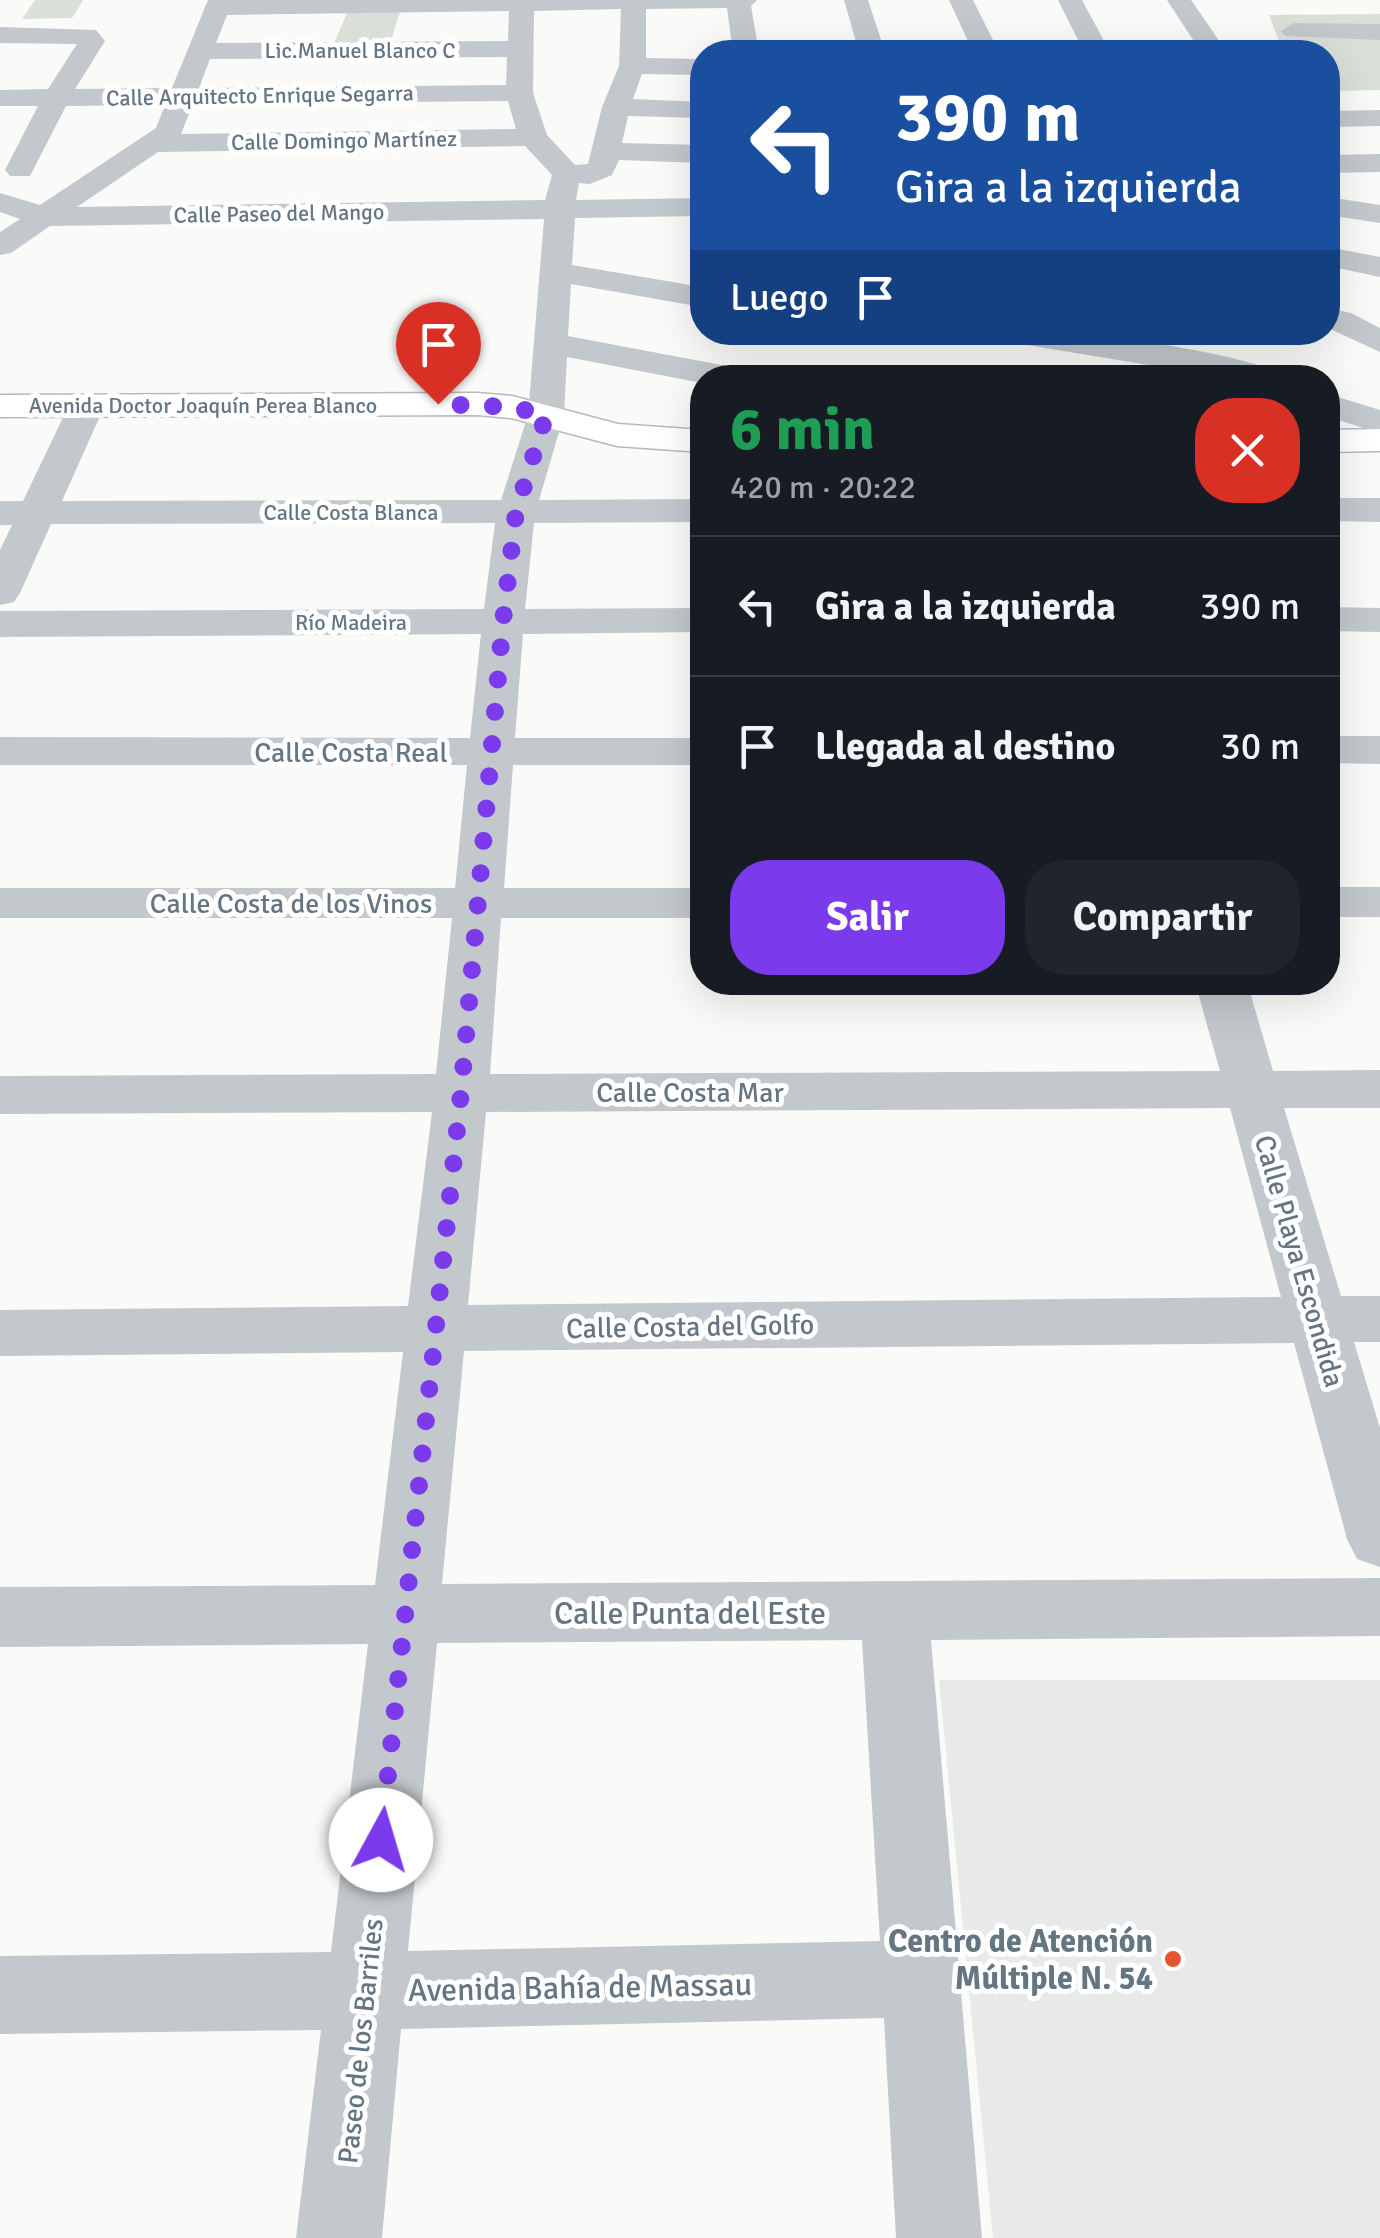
<!DOCTYPE html>
<html lang="es">
<meta charset="utf-8">
<style>
:root{--surface:#171b24;--page:#20242c;--text:#f1f3f6;--muted:#9ea1a6;--line:#363941;--accent:#7c3aed}
body{margin:0;font-family:Signika,sans-serif;background:var(--page);color:var(--text);height:100vh;display:flex;flex-direction:column;font-size:38px;white-space:nowrap}
*{box-sizing:border-box;margin:0}
p{font-size:32px;color:var(--muted)}
.icon{flex:none;width:55px;height:55px;fill:none;stroke:currentColor;stroke-width:2;stroke-linecap:round;stroke-linejoin:round}
.map{position:relative;flex:1;overflow:hidden}
.side{position:absolute;left:690px;top:365px;width:650px;height:630px;display:flex;flex-direction:column;background:var(--surface);border-radius:40px;box-shadow:0 10px 40px #0002}
.side>*{flex:none}
.hud{position:absolute;left:690px;top:40px;width:650px;height:305px;border-radius:40px;box-shadow:0 10px 40px #0002;background:#1a4fa0;color:#fff;overflow:hidden}
.pin{position:absolute;display:grid;place-items:center;width:85px;height:85px;color:#fff;margin:-102px -42px;border-radius:50% 50% 50% 0;rotate:-45deg;box-shadow:0 0 10px #0007}
.pin .icon{rotate:45deg}
.me{position:absolute;width:110px;margin:-55px;rotate:6deg;stroke-linejoin:round;filter:drop-shadow(0 0 8px #0008)}
.turn{display:flex;align-items:center;gap:35px;height:210px;padding:0 40px;font-size:45px}
.turn .icon{width:130px;height:130px;stroke-width:2.5}
.turn b{display:block;font-size:70px;line-height:85px}
.then{display:flex;align-items:center;height:95px;padding:0 40px;background:#0003;gap:20px;font-size:38px}
.round{display:grid;place-items:center;flex:none;width:105px;height:105px;border-radius:40px;background:var(--page)}
.overview{display:flex;align-items:center;justify-content:space-between;height:170px;padding:0 40px}
h1{font-size:60px;font-weight:700;line-height:75px;color:#1e9e55}
.action{display:flex;gap:20px;margin-top:auto;padding:20px 40px}
.action a{flex:1;height:115px;border-radius:40px;background:var(--accent);color:#fff;font-size:40px;font-weight:700;line-height:115px;text-align:center}
.action a+a{background:var(--page);color:var(--text)}
ul{padding:0;list-style:none}
li{display:flex;align-items:center;gap:30px;height:140px;padding:0 40px;border-top:2px solid var(--line)}
li div{flex:1}
li b{display:block;font-size:38px}
li em{font-style:normal}
.map>svg:first-child{display:block}
.built{fill:#e8e9e9}
.green{fill:#dadfd7}
.lines{fill:none;stroke-linecap:round;stroke-linejoin:round}
.major-casing{stroke:#b5babe;stroke-width:3}
.minor{fill:#c3c8cc;fill-rule:evenodd}
.major{fill:#fff;fill-rule:evenodd}
.route{stroke:#7c3aed;stroke-width:18;stroke-dasharray:0 32.4}
.poi-dot{fill:#e4572e;stroke:#fff;stroke-width:4}
.labels{text-anchor:middle;stroke-width:10;stroke-linejoin:round;paint-order:stroke}
.far-street-label{font-size:22px;fill:#657683;stroke:#fff}
.street-label{font-size:28px;fill:#657683;stroke:#fff}
.near-street-label{font-size:32px;fill:#657683;stroke:#fff}
.near-poi-label{font-size:32px;font-weight:bold;fill:#657683;stroke:#fff;text-anchor:end}
</style>
<div class="map">
<svg width="1380" height="2238" viewBox="0 0 1380 2238">
<rect width="100%" height="100%" fill="#fafaf8"/>
<path class="built" d="M939 1680H1380V2238H993Z"/>
<path class="green" d="M35 0H83L72 18 22 19Z
M400 12 389 47 333 46 347 13Z
M1380 14V90L1328 91V52H1283L1269 15Z"/>
<g class="lines">
<g class="major-casing">
<path id="major" d="M477 393 512 396 618 424 702 430V452L617 446 511 418 477 415 0 417V395Z
M1380 429V451L1328 452V430Z"/>
</g>
<path class="minor" d="M208 0H757L751 6 759 52H733L727 8 646 9V58L702 59V75L642 74 633 99 702 102V118L628 116 622 143 702 145V163L619 160 612 175 590 184 579 183 576 200 702 198V216L575 218 572 265 702 287V307L571 284 568 336 732 367 744 371 749 378H702V383L567 357 564 415 539 500 702 499V522L534 523 525 609 702 608V632L523 634 515 738H702V765H513L504 888H702V918H501L490 1074 1220 1071 1195 982H1247L1273 1071 1380 1070V1108H1284L1341 1296H1380V1342H1354L1380 1428V1567L1357 1559 1347 1539 1294 1343 464 1351 442 1584 1380 1578V1636L931 1640 982 2238H896L884 2018 401 2029 382 2238H296L321 2030 0 2034V1956L331 1952 368 1644 0 1647V1587L375 1585 403 1352 0 1356V1310L408 1306 432 1112 0 1114V1076L436 1074 452 918H0V888H455L467 765H0V737L470 738 481 634 0 637V611L484 609 495 523 51 524 20 593 14 602 0 605V550L12 525H0V501H23L69 405 74 397 87 394 100 397 105 405 62 501 501 500 528 415 544 219 50 226 11 253 0 255V232L20 219 0 212V193L40 205 156 128 165 105 66 106 30 176H10L5 170 38 106H0V90L48 89 77 44 0 43V27L96 30 105 41 75 89 172 88ZM621 9 619 66 602 107 588 164 575 165 547 135 533 93 534 11ZM509 11 508 41 216 43 227 15ZM507 57 506 85 199 88 210 59ZM508 101 516 129 181 134 193 104ZM525 146 552 175 545 200 77 207 158 152ZM1230 1108 1281 1297 468 1305 486 1112ZM862 1640 880 1941 408 1951 437 1643Z
M844 0H868L885 52H859Z
M949 0H973L999 52H973Z
M1058 0H1082L1110 52H1084Z
M1167 0H1191L1227 52H1201Z
M1294 23 1380 24V40L1285 36 1281 31Z
M1380 110V126L1328 127V111Z
M1380 154V172L1328 173V155Z
M1328 197 1380 205V223L1328 215Z
M1328 247 1380 257V277L1328 266Z
M1328 308 1351 313 1380 328V352L1328 328Z
M991 332C1020 332 1050 330 1078 333 1110 336 1269 357 1283 378H1228L1008 342 996 339Z
M1328 394 1380 410V433L1328 417Z
M1328 498H1380V522L1328 521Z
M1328 607 1380 608V632L1328 631Z
M1328 736H1380V764L1328 763Z
M1328 887H1380V917H1328Z"/>
<use href="#major" class="major"/>
</g>
<g class="lines">
<path class="route" d="M381 1840 461 1093 503 621 516 512 546 415 512 407 438 404"/>
</g>
<circle class="poi-dot" cx="1173" cy="1959" r="10"/>
<g class="labels">
<g class="far-street-label">
<text x="360" y="58">Lic.Manuel Blanco C</text>
<text transform="translate(260 95) rotate(-1)" y="8">Calle Arquitecto Enrique Segarra</text>
<text transform="translate(344 140) rotate(-1)" y="8">Calle Domingo Martínez</text>
<text transform="translate(279 213) rotate(-1)" y="8">Calle Paseo del Mango</text>
<text x="203" y="413">Avenida Doctor Joaquín Perea Blanco</text>
<text x="351" y="520">Calle Costa Blanca</text>
<text x="351" y="630">Río Madeira</text>
</g>
<g class="street-label">
<text x="351" y="762">Calle Costa Real</text>
<text x="291" y="913">Calle Costa de los Vinos</text>
<text x="690" y="1102">Calle Costa Mar</text>
<text transform="translate(1300 1261) rotate(74)" y="10">Calle Playa Escondida</text>
<text transform="translate(690 1326) rotate(-1)" y="10">Calle Costa del Golfo</text>
<text transform="translate(360 2041) rotate(-84)" y="10">Paseo de los Barriles</text>
</g>
<g class="near-street-label">
<text x="690" y="1624">Calle Punta del Este</text>
<text transform="translate(580 1987) rotate(-1)" y="11">Avenida Bahía de Massau</text>
</g>
<g class="near-poi-label">
<text x="1153" y="1952">Centro de Atención<tspan x="1153" dy="37">Múltiple N. 54</tspan></text>
</g>
</g>
</svg>
<div class="pin" style="left:438px;top:404px;background:#d93025"><svg class="icon" aria-label="arrive" viewBox="0 0 24 24"><path d="M6 21V4h12l-3 4 3 4H6"/></svg></div>
<svg class="me" style="left:381px;top:1840px" viewBox="-20 -20 40 40"><circle r="19" fill="#fff"/><path d="M0-13L10 11 0 6-10 11z" fill="#7c3aed"/></svg>
<div class="hud">
<div class="turn"><svg class="icon" aria-label="left" viewBox="0 0 24 24"><path d="M17 20v-9H6M10 6l-5 5 5 5"/></svg><div><b>390 m</b>Gira a la izquierda</div></div>
<div class="then">Luego<svg class="icon" aria-label="arrive" viewBox="0 0 24 24"><path d="M6 21V4h12l-3 4 3 4H6"/></svg></div>
</div>
<section class="side">
<div class="overview"><div><h1>6 min</h1><p>420 m · 20:22</p></div><a class="round" style="background:#d93025;color:#fff"><svg class="icon" aria-label="close" viewBox="0 0 24 24"><path d="M6 6l12 12M18 6L6 18"/></svg></a></div>
<ul>
<li><svg class="icon" aria-label="left" viewBox="0 0 24 24"><path d="M17 20v-9H6M10 6l-5 5 5 5"/></svg><div><b>Gira a la izquierda</b></div><em>390 m</em></li>
<li><svg class="icon" aria-label="arrive" viewBox="0 0 24 24"><path d="M6 21V4h12l-3 4 3 4H6"/></svg><div><b>Llegada al destino</b></div><em>30 m</em></li>
</ul>
<div class="action"><a>Salir</a><a>Compartir</a></div>
</section>
</div>
